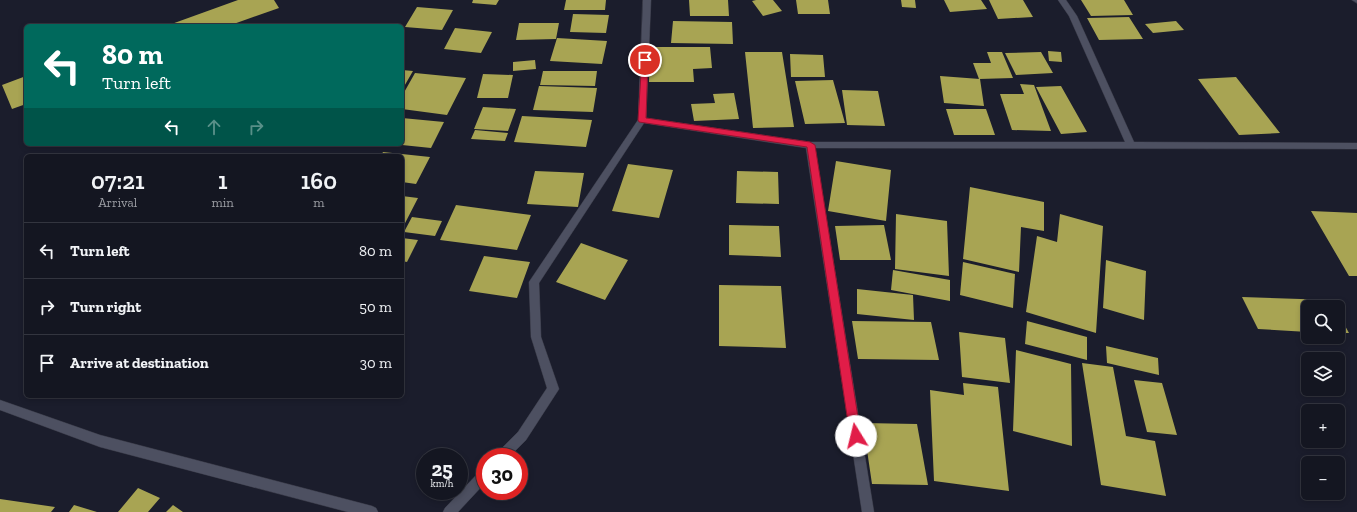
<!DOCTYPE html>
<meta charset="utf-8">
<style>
:root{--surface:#141621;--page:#21232e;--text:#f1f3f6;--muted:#9d9fa5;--line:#33353f}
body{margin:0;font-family:"Zilla Slab",serif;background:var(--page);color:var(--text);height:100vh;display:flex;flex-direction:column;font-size:15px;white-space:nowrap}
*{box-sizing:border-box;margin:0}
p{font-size:13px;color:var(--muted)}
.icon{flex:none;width:22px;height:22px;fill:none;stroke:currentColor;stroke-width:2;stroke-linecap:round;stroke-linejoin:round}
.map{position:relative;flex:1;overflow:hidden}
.details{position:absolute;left:24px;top:154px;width:380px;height:244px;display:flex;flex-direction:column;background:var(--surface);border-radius:6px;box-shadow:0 2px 6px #0003,0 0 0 1px var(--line)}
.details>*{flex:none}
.banner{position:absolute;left:24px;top:24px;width:380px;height:122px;border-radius:6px;box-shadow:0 2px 6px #0003,0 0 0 1px var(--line);background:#00695c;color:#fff;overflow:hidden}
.tools{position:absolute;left:1301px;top:300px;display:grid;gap:8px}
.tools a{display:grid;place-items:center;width:44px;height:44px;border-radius:6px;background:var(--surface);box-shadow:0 2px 6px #0003,0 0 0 1px var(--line);font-size:20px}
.speed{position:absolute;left:416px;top:448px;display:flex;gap:8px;font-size:20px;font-weight:700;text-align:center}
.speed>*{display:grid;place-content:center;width:52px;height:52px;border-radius:50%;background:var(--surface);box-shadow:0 2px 6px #0003,0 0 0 1px var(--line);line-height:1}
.speed small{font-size:10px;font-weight:400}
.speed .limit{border:6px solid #d22;background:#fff;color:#111}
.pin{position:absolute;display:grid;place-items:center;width:34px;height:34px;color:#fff;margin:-17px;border:2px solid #fff;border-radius:50%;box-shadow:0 1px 4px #0007}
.me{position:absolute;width:44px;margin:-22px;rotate:351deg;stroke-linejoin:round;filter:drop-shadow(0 0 3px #0008)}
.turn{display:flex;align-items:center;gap:14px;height:84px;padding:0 12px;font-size:18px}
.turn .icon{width:52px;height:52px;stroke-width:2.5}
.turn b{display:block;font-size:28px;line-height:34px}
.lanes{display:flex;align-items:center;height:38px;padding:0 12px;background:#0003;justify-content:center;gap:20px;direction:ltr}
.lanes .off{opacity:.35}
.eta{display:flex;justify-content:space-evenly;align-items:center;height:68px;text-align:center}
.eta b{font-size:24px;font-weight:600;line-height:28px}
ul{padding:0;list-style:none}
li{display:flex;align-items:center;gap:12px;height:56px;padding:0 12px;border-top:1px solid var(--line)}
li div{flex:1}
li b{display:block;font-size:15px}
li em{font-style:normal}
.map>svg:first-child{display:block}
.building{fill:#a8a453}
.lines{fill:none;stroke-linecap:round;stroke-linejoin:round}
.minor-casing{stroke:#363744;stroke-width:1}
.minor{fill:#4d5061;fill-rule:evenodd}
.route{fill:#e11d48;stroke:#92132f}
</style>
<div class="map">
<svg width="1357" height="512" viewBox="0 0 1357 512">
<rect width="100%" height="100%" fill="#1b1d2c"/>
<path class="building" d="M238 0H274L279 8 228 26H166Z
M473 0H499L496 5 472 3Z
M566 0H606L605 10H564Z
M689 0H728L729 16H690Z
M756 0H773L782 11 763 16 752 1Z
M796 0H828L830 14H798Z
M901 0H915L916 8 902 7Z
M944 0H981L987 9 950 12Z
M989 0H1023L1033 17 998 19Z
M1081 0H1124L1133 15 1091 16Z
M417 7 453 10 442 30 405 27Z
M573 14 609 15 606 33 570 32Z
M1129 17 1143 39 1099 40 1087 18Z
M673 21 732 22 733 44 671 43Z
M1176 21 1184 30 1153 33 1145 24Z
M519 23H559L556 39 516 40Z
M455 28 492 32 481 53 444 49Z
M557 38 607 41 602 64 550 61Z
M650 47H710L712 68 693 69 694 82H649Z
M1048 51 1061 52 1062 62 1049 61Z
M745 52H782L794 127 753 128Z
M987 52H1002L1013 78 979 79 973 63H991Z
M1041 52 1053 73 1016 75 1005 53Z
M790 54 823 55 825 77H791Z
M535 60 536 69 513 71V62Z
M402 70 413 71 402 90Z
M543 71H597L595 86 540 85Z
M415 73 466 78 447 115 402 109V96Z
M483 74 513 75 508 98H477Z
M26 76V104L12 109 2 85Z
M940 76 980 79 984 106 944 103Z
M1236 77 1280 133 1239 135 1198 79Z
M833 80 845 123 805 124 795 81Z
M1020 84 1034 85 1051 131 1012 130 1000 94H1024Z
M539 86 597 88 593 112 533 110Z
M1061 86 1087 132 1061 134 1036 87Z
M842 90 878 91 885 126 847 125Z
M734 93 739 119 694 121 691 104 715 103 713 94Z
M483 107 516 109 508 131 474 129Z
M946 109H986L995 135H954Z
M522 116 592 120 586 147 514 142Z
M402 118 444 122 431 148 402 145Z
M475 130 508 133 505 141 471 139Z
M383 152 430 157 416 184 402 182V156H381Z
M836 161 891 170 886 221 828 211Z
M628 164 673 170 659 218 612 211Z
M535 171 584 173 578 207 527 204Z
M737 171 778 172 779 204 736 203Z
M970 187 1044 202V231L1021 227 1019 272 963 259Z
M402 196 418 198 402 229Z
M456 205 531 215 517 250 440 240Z
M1311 211 1357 213V276H1349Z
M896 214 947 221 949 276 895 269Z
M1060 214 1103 226 1096 333 1026 312 1037 236 1057 242Z
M412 217 442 221 435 236 404 232Z
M729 225 779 226 781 257 729 255Z
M884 225 891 260H840L835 226Z
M402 238 418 240 407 262 402 261Z
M581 243 628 260 605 300 556 282Z
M484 256 530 262 517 298 469 291Z
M1106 260 1146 271 1144 320 1103 308Z
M963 262 1015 274 1013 308 960 295Z
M893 270 950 280V301L891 290Z
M719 285 781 286 786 348 719 346Z
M857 289 913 295 914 320 857 314Z
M1242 297 1331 300 1334 307H1308V332L1258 329Z
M1338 313 1349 333H1338Z
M852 321 931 322 939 360 858 359Z
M1027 321 1087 337V360L1025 344Z
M959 332 1005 338 1010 383 962 377Z
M1106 346 1158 358 1159 375 1107 363Z
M1016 350 1071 364 1072 446 1013 431Z
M1082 363 1113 367 1126 436 1155 441 1166 496 1101 485Z
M1134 380 1162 383 1177 435 1147 432Z
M963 383 998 387 1009 491 934 481 930 390 964 395Z
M863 423 917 424 928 485 872 484Z
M138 488 160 498 148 512H118Z
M0 499 55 507 51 512H0Z
M74 505 97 512H69Z
M173 505 183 512H166Z"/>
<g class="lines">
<g class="minor-casing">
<path id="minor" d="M643 0H651L646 118 810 142H1125L1069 16 1058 0H1066L1077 16 1134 142 1357 143V149L815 148 874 512H862L806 148 644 123 539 283 541 337 559 389 526 440 509 457H495L497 453 518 432 547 388 531 337 529 282 638 120Z
M1352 0H1357V3Z
M0 400 100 435 372 506 376 508 378 512H348L100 447 0 410Z
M485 468V483L458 512H443L445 508 481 470Z"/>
</g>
<use href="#minor" class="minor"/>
</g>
<path class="route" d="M642 58H647L648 60 646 118 810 142 815 145 861 436 859 439 856 441 852 439 850 436 807 147 639 122 638 120Z"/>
</svg>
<div class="tools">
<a><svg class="icon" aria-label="search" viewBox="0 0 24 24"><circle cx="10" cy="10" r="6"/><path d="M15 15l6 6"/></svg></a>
<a><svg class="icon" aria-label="layers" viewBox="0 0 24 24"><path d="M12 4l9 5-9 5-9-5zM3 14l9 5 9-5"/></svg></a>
<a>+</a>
<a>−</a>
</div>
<div class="speed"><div>25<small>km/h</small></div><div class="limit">30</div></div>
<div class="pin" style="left:645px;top:60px;background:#d93025"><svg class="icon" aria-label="arrive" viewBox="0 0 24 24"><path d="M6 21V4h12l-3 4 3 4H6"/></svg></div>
<svg class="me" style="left:856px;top:436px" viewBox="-20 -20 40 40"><circle r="19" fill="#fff"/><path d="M0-13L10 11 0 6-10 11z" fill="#e11d48"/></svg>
<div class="banner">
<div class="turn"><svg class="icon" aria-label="left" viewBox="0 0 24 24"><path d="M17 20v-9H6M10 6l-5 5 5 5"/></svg><div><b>80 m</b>Turn left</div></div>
<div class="lanes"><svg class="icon" aria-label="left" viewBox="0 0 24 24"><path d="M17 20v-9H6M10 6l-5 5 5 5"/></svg><svg class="icon off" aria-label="ahead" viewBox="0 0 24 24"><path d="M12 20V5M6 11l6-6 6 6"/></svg><svg class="icon off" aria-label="right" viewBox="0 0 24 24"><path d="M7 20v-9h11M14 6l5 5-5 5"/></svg></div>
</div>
<section class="details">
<div class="eta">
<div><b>07:21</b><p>Arrival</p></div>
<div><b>1</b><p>min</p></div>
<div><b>160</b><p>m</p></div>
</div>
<ul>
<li><svg class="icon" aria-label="left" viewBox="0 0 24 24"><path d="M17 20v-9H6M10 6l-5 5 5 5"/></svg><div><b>Turn left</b></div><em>80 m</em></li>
<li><svg class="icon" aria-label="right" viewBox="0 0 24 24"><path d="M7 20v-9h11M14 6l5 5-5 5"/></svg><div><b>Turn right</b></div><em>50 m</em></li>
<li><svg class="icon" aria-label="arrive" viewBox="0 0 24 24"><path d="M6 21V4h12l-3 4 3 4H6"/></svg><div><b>Arrive at destination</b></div><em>30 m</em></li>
</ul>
</section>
</div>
